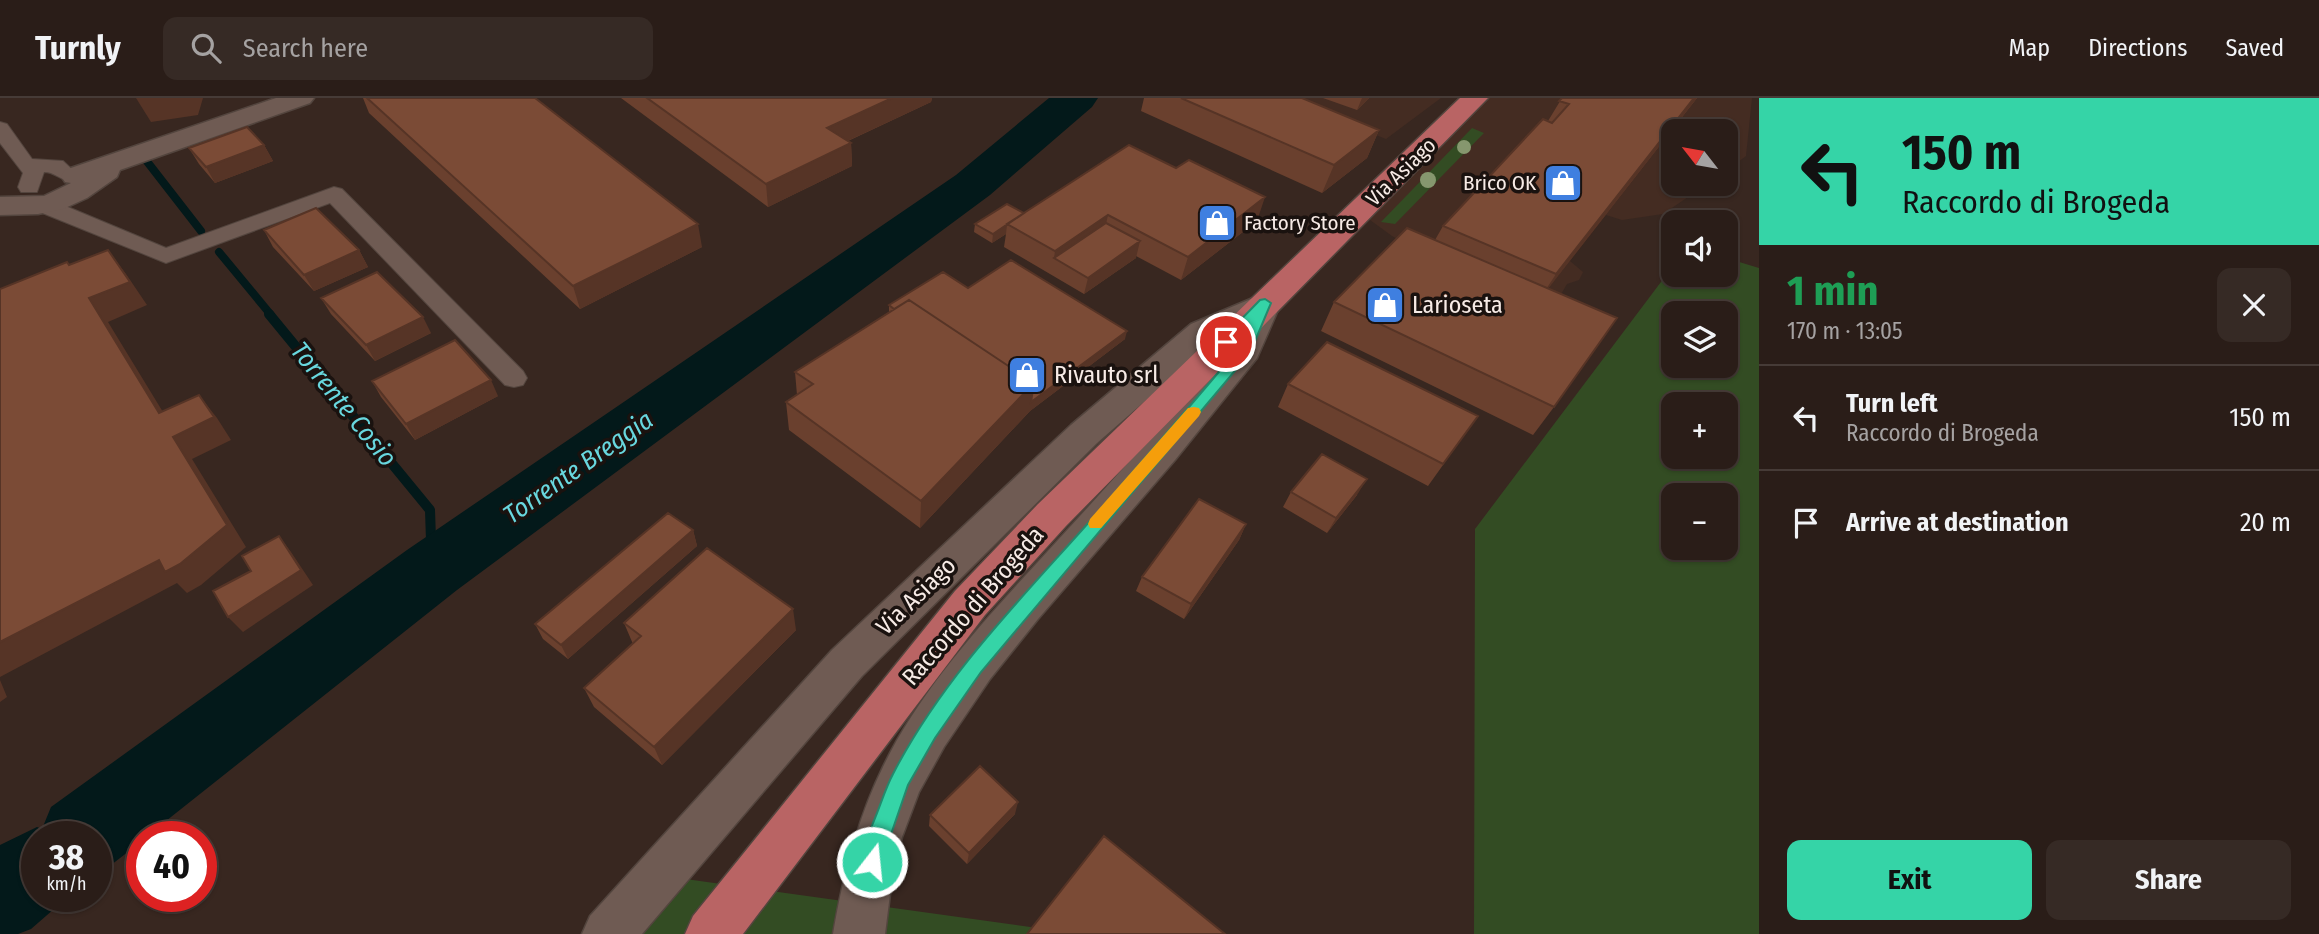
<!DOCTYPE html>
<meta charset="utf-8">
<style>
:root{--surface:#2a1d18;--page:#362a25;--text:#f1f3f6;--muted:#a5a2a2;--line:#463b37;--accent:#35d4a7}
body{margin:0;font-family:"Fira Sans Condensed",sans-serif;background:var(--page);color:var(--text);height:100vh;display:flex;flex-direction:column;font-size:26px;white-space:nowrap}
*{box-sizing:border-box;margin:0}
p{font-size:23px;color:var(--muted)}
.icon{flex:none;width:38px;height:38px;fill:none;stroke:currentColor;stroke-width:2;stroke-linecap:round;stroke-linejoin:round}
.map{position:relative;flex:1;overflow:hidden}
.sheet{display:flex;flex-direction:column;background:var(--surface);width:560px}
.sheet>*{flex:none}
.hud{background:#35d4a7;color:#111;overflow:hidden}
.needle{width:46px;rotate:301deg}
.buttons{position:absolute;left:1661px;top:21px;display:grid;gap:14px}
.buttons a{display:grid;place-items:center;width:77px;height:77px;border-radius:14px;background:var(--surface);box-shadow:0 2px 5px #0004,0 0 0 2px var(--line);font-size:35px}
.speed{position:absolute;left:21px;top:723px;display:flex;gap:14px;font-size:35px;font-weight:700;text-align:center}
.speed>*{display:grid;place-content:center;width:91px;height:91px;border-radius:50%;background:var(--surface);box-shadow:0 2px 5px #0004,0 0 0 2px var(--line);line-height:1}
.speed small{font-size:18px;font-weight:400}
.speed .limit{border:10px solid #d22;background:#fff;color:#111}
.pin{position:absolute;display:grid;place-items:center;width:60px;height:60px;color:#fff;margin:-30px;border:4px solid #fff;border-radius:50%;box-shadow:0 2px 7px #0007}
.me{position:absolute;width:77px;margin:-38px;rotate:16deg;stroke-linejoin:round;filter:drop-shadow(0 0 5px #0008)}
.turn{display:flex;align-items:center;gap:24px;height:147px;padding:0 28px;font-size:32px}
.turn .icon{width:91px;height:91px;stroke-width:2.5}
.turn b{display:block;font-size:49px;line-height:60px}
.round{display:grid;place-items:center;flex:none;width:74px;height:74px;border-radius:14px;background:var(--page)}
.summary{display:flex;align-items:center;justify-content:space-between;height:119px;padding:0 28px}
h1{font-size:42px;font-weight:700;line-height:52px;color:#1e9e55}
.action{display:flex;gap:14px;margin-top:auto;padding:14px 28px}
.action a{flex:1;height:80px;border-radius:14px;background:var(--accent);color:#111;font-size:28px;font-weight:700;line-height:80px;text-align:center}
.action a+a{background:var(--page);color:var(--text)}
ul{padding:0;list-style:none}
li{display:flex;align-items:center;gap:21px;height:105px;padding:0 28px;border-top:2px solid var(--line)}
li div{flex:1}
li b{display:block;font-size:26px}
li em{font-style:normal}
header{display:flex;align-items:center;gap:42px;box-sizing:border-box;height:98px;padding:0 35px;background:var(--surface);border-bottom:2px solid var(--line)}
header strong{font-size:33px}
nav{display:flex;gap:38px;margin-inline-start:auto;font-size:24px}
.search{width:490px;height:63px;background:var(--page);display:flex;align-items:center;gap:18px;box-sizing:border-box;padding:0 24px;border-radius:14px;color:var(--muted);font-size:26px}
main{display:flex;flex:1;min-height:0}
.map>svg:first-child{display:block}
.built{fill:#442c22}
.green{fill:#334c23;fill-rule:evenodd}
.lines{fill:none;stroke-linecap:round;stroke-linejoin:round}
.stream-far1{stroke:#03191a;stroke-width:8}
.stream{stroke:#03191a;stroke-width:10}
.river{fill:#03191a;fill-rule:evenodd}
.street-casing{stroke:#53453e;stroke-width:2}
.secondary-casing{stroke:#53453e;stroke-width:3}
.primary-casing{stroke:#53453e;stroke-width:3}
.street{fill:#6f5b53;fill-rule:evenodd}
.secondary{fill:#6f5b53;fill-rule:evenodd}
.primary{fill:#b96464;fill-rule:evenodd}
.tree{fill:#86976e}
.wall{fill:#6a402e}
.shaded-wall{fill:#563426}
.building{fill:#7b4b36;stroke:#563426;stroke-width:2}
.route{fill:#35d4a7;stroke:#228a6d;stroke-width:2}
.slow{fill:#f59e0b}
.labels{text-anchor:middle;stroke-width:7;stroke-linejoin:round;paint-order:stroke}
.far-street-label{font-size:21px;fill:#f7ebe6;stroke:#1a120f}
.far-poi-label{font-size:21px;fill:#f7ebe6;stroke:#1a120f;text-anchor:end}
.poi-label{font-size:24px;fill:#f7ebe6;stroke:#1a120f;text-anchor:start}
.street-label{font-size:24px;fill:#f7ebe6;stroke:#1a120f}
.water-label{font-size:26px;font-style:italic;fill:#68d7de;stroke:#1a120f}
</style>
<header>
<strong>Turnly</strong>
<div class="search"><svg class="icon" aria-label="search" viewBox="0 0 24 24"><circle cx="10" cy="10" r="6"/><path d="M15 15l6 6"/></svg>Search here</div>
<nav><a>Map</a><a>Directions</a><a>Saved</a></nav>
</header>
<main>
<div class="map">
<svg width="1759" height="836" viewBox="0 0 1759 836">
<rect width="100%" height="100%" fill="#382720"/>
<path class="built" d="M1282 0H1441L1386 41Z
M1475 0H1752L1746 58 1726 73V33H1673V86H1707L1663 116 1622 122 1606 117 1570 163 1583 174 1579 182 1567 186 1552 212 1427 157 1392 138 1359 114Z"/>
<path class="green" d="M1472 30 1484 35 1395 126 1381 124Z
M1726 160 1759 170V836H1474L1475 431 1673 168V177H1726ZM1673 215H1726V268H1673ZM1673 306H1726V359H1673ZM1673 397H1726V450H1673Z
M650 776 1080 836H603Z"/>
<g class="lines">
<path class="stream-far1" d="M142 57 201 133
M219 154 271 217"/>
<path class="stream" d="M269 216 430 412 432 472"/>
<path class="river" d="M1049 0H1098L1092 9 990 97 457 492 147 738H142V743L111 767 96 773V738H37V798H69L31 831 18 836H0V747L37 729 42 731 51 709 407 452 956 77Z"/>
<g class="street-casing">
<path id="street" d="M0 24 7 26 32 61 63 63 78 77 75 82C61 85 57 74 44 74L37 94H21L18 89 23 75 0 45Z
M334 89 342 91 523 273 527 280 523 287 514 289 505 287 330 105 166 165 35 112 32 107 35 102H51L166 150Z"/>
</g>
<g class="secondary-casing">
<path id="secondary" d="M276 0H314L310 5 120 72 117 79 87 100 63 111 38 116 0 117V99L44 98 71 85 65 84 61 78 65 72Z
M1265 195 1276 198 1281 205 1257 260 1175 362 1038 521 990 581 944 649 919 694 902 739 891 788 885 836H833C843 778 857 722 883 669 923 585 996 510 1058 442 1117 378 1174 313 1230 247L1238 231 1215 242 1097 345 862 578 642 836H582L590 818 832 552 1071 327 1191 226Z"/>
</g>
<g class="primary-casing">
<path id="primary" d="M1460 0H1488L1066 428 985 517 743 836H685L693 818 955 493 1038 406Z"/>
</g>
<use href="#street" class="street"/>
<use href="#secondary" class="secondary"/>
<use href="#primary" class="primary"/>
</g>
<g class="tree">
<circle cx="1464" cy="49" r="7"/>
<circle cx="1428" cy="82" r="8"/>
</g>
<path class="wall" d="M363 0H535L702 149 580 211 369 15Z
M621 0H932L931 4 848 43 851 45 852 68 768 109Z
M1144 0H1302L1379 32 1367 60 1322 95 1141 13Z
M1323 0H1369L1357 12Z
M1562 0H1697L1548 190 1554 309 1533 337 1321 233 1334 204 1435 142 1443 128 1548 23Z
M264 47 273 63 215 85 199 66 189 50Z
M1129 47 1257 123 1181 182 1136 158V160L1084 196 1004 149 1006 136 992 145 974 134 975 126 1024 115Z
M264 132 359 152 368 169 314 193 273 149Z
M968 190 1125 241 1030 313 920 430 789 332 786 304 797 297 795 274 889 214V207Z
M321 200 431 235 375 263 331 216Z
M372 283 498 298 415 342 381 299Z
M1288 286 1478 318 1428 388 1278 309Z
M1291 394 1357 397 1327 435 1283 409Z
M1246 426 1239 442 1184 521 1136 493 1142 479Z
M693 432 697 448 568 561 543 541 535 526Z
M624 525 796 532 662 667 594 609 584 590 633 546Z
M1015 716 967 766 929 728 930 717Z"/>
<path class="shaded-wall" d="M136 0H203L198 17 151 24Z
M892 0H932L931 4 828 52 827 30Z
M1362 0H1369L1357 12Z
M1694 0H1697L1537 205 1556 176Z
M1379 32 1367 60 1322 95 1334 67Z
M851 45 852 68 768 109 766 86Z
M264 47 273 63 215 85 206 69Z
M1265 99 1257 123 1181 182 1188 159Z
M1108 117 1103 140 1054 160 1055 153Z
M698 126 702 149 580 211 573 188Z
M1007 127 1006 136 992 145 993 136Z
M1140 143 1136 160 1084 196 1088 180Z
M108 152 126 176 147 207 108 224 177 337 199 297 217 320 231 342 192 361 246 449 201 487 187 495 177 485 0 579V544L159 315 89 200Z
M359 152 368 169 314 193 304 177Z
M423 219 431 235 375 263 366 247Z
M1127 233 1125 241 1030 313 920 430 921 403 1034 285Z
M491 282 498 298 415 342 406 326Z
M1367 381 1357 397 1327 435 1336 420Z
M1246 426 1239 442 1184 521 1191 506Z
M693 432 697 448 568 561 561 547Z
M279 438 291 454 313 487 243 534 228 519Z
M793 511 796 532 662 667 654 649Z
M0 582 7 599 0 604Z
M1018 704 1015 716 967 766 969 755Z"/>
<path class="building" d="M367 0H535L698 126 573 188Z
M647 0H892L827 30 851 45 766 86Z
M1181 0H1302L1379 32 1334 67Z
M1562 0H1694L1556 176 1443 128 1543 21 1552 25 1569 6 1559 3Z
M247 29 264 47 206 69 189 50Z
M1129 47 1176 70 1189 62 1265 99 1188 159 1108 117 1055 153 1007 126Z
M1007 106 1024 115 993 136 975 126Z
M316 110 359 152 304 177 264 132Z
M1106 125 1140 143 1088 180 1054 160Z
M1407 130 1617 220 1554 309 1334 204Z
M108 152 130 184 89 200 159 315 199 297 214 319 173 339 227 427 180 466 165 474 159 462 0 544V191L67 164 69 167Z
M1011 162 1127 233 1031 304 1034 285 909 202 894 211 889 207 943 174 968 190Z
M377 174 423 219 366 247 321 200Z
M909 202 1034 285 921 403 786 304 813 286 795 274Z
M455 242 491 282 406 326 372 283Z
M1327 244 1478 318 1443 366 1288 286Z
M1322 356 1367 381 1336 420 1291 394Z
M1199 401 1246 426 1191 506 1142 479Z
M668 415 693 432 561 547 535 526Z
M279 438 301 472 228 519 213 493 251 473 242 458Z
M707 450 793 511 654 649 584 590 641 538 624 525Z
M980 668 1018 704 969 755 930 717Z
M1104 738 1225 836H1027Z"/>
<path class="route" d="M1265 201 1271 205 1250 255 981 574 935 640 908 687 879 771 872 774 865 771C859 757 868 739 873 725 880 709 885 691 893 676 940 584 1014 508 1082 432 1135 372 1187 312 1239 250L1247 231 1231 247H1221L1219 244 1260 202Z"/>
<path class="slow" d="M1194 309 1199 310 1201 314 1199 318 1101 430H1090L1088 426 1090 421 1188 310Z"/>
<defs>
<g id="shop-square" transform="scale(2.0125)"><rect x="-9" y="-9" width="18" height="18" rx="4" fill="#3f7fe0" stroke="#1a120f"/><path d="M-5-2.5h2.3a2.7 3.5 0 0 1 5.4 0H5L5.5 6h-11ZM-1.5-2.5h3a1.5 2.3 0 0 0-3 0Z" fill="#fff"/></g>
</defs>
<g fill-rule="evenodd">
<use href="#shop-square" x="1563" y="85"/>
<use href="#shop-square" x="1217" y="125"/>
<use href="#shop-square" x="1385" y="207"/>
<use href="#shop-square" x="1027" y="277"/>
</g>
<g class="labels">
<g class="far-street-label">
<text transform="translate(1401 74) rotate(-44)" y="7">Via Asiago</text>
</g>
<g class="far-poi-label">
<text x="1536" y="92">Brico OK</text>
<text x="1244" y="132" text-anchor="start">Factory Store</text>
</g>
<g class="poi-label">
<text x="1412" y="215">Larioseta</text>
<text x="1054" y="285">Rivauto srl</text>
</g>
<g class="street-label">
<text transform="translate(916 498) rotate(-44)" y="8">Via Asiago</text>
<text transform="translate(973 508) rotate(-49)" y="8">Raccordo di Brogeda</text>
</g>
<g class="water-label">
<text transform="translate(344 306) rotate(51)" y="9">Torrente Cosio</text>
<text transform="translate(578 369) rotate(-35)" y="9">Torrente Breggia</text>
</g>
</g>
</svg>
<div class="buttons">
<a><svg class="needle" viewBox="-14 -14 28 28"><path d="M0-13l5 13h-10z" fill="#e53935"/><path d="M0 13l5-13h-10z" fill="#a5a2a2"/></svg></a>
<a><svg class="icon" aria-label="sound" viewBox="0 0 24 24"><path d="M4 9h4l5-4v14l-5-4H4zM17 9q2 3 0 6"/></svg></a>
<a><svg class="icon" aria-label="layers" viewBox="0 0 24 24"><path d="M12 4l9 5-9 5-9-5zM3 14l9 5 9-5"/></svg></a>
<a>+</a>
<a>−</a>
</div>
<div class="speed"><div>38<small>km/h</small></div><div class="limit">40</div></div>
<div class="pin" style="left:1226px;top:244px;background:#d93025"><svg class="icon" aria-label="arrive" viewBox="0 0 24 24"><path d="M6 21V4h12l-3 4 3 4H6"/></svg></div>
<svg class="me" style="left:872px;top:764px" viewBox="-20 -20 40 40"><circle r="17" fill="#35d4a7" stroke="#fff" stroke-width="3"/><path d="M0-11L8 9 0 5-8 9z" fill="#fff"/></svg>
</div>
<section class="sheet">
<div class="hud">
<div class="turn"><svg class="icon" aria-label="left" viewBox="0 0 24 24"><path d="M17 20v-9H6M10 6l-5 5 5 5"/></svg><div><b>150 m</b>Raccordo di Brogeda</div></div>
</div>
<div class="summary"><div><h1>1 min</h1><p>170 m · 13:05</p></div><a class="round"><svg class="icon" aria-label="close" viewBox="0 0 24 24"><path d="M6 6l12 12M18 6L6 18"/></svg></a></div>
<ul>
<li><svg class="icon" aria-label="left" viewBox="0 0 24 24"><path d="M17 20v-9H6M10 6l-5 5 5 5"/></svg><div><b>Turn left</b><p>Raccordo di Brogeda</p></div><em>150 m</em></li>
<li><svg class="icon" aria-label="arrive" viewBox="0 0 24 24"><path d="M6 21V4h12l-3 4 3 4H6"/></svg><div><b>Arrive at destination</b></div><em>20 m</em></li>
</ul>
<div class="action"><a>Exit</a><a>Share</a></div>
</section>
</main>
